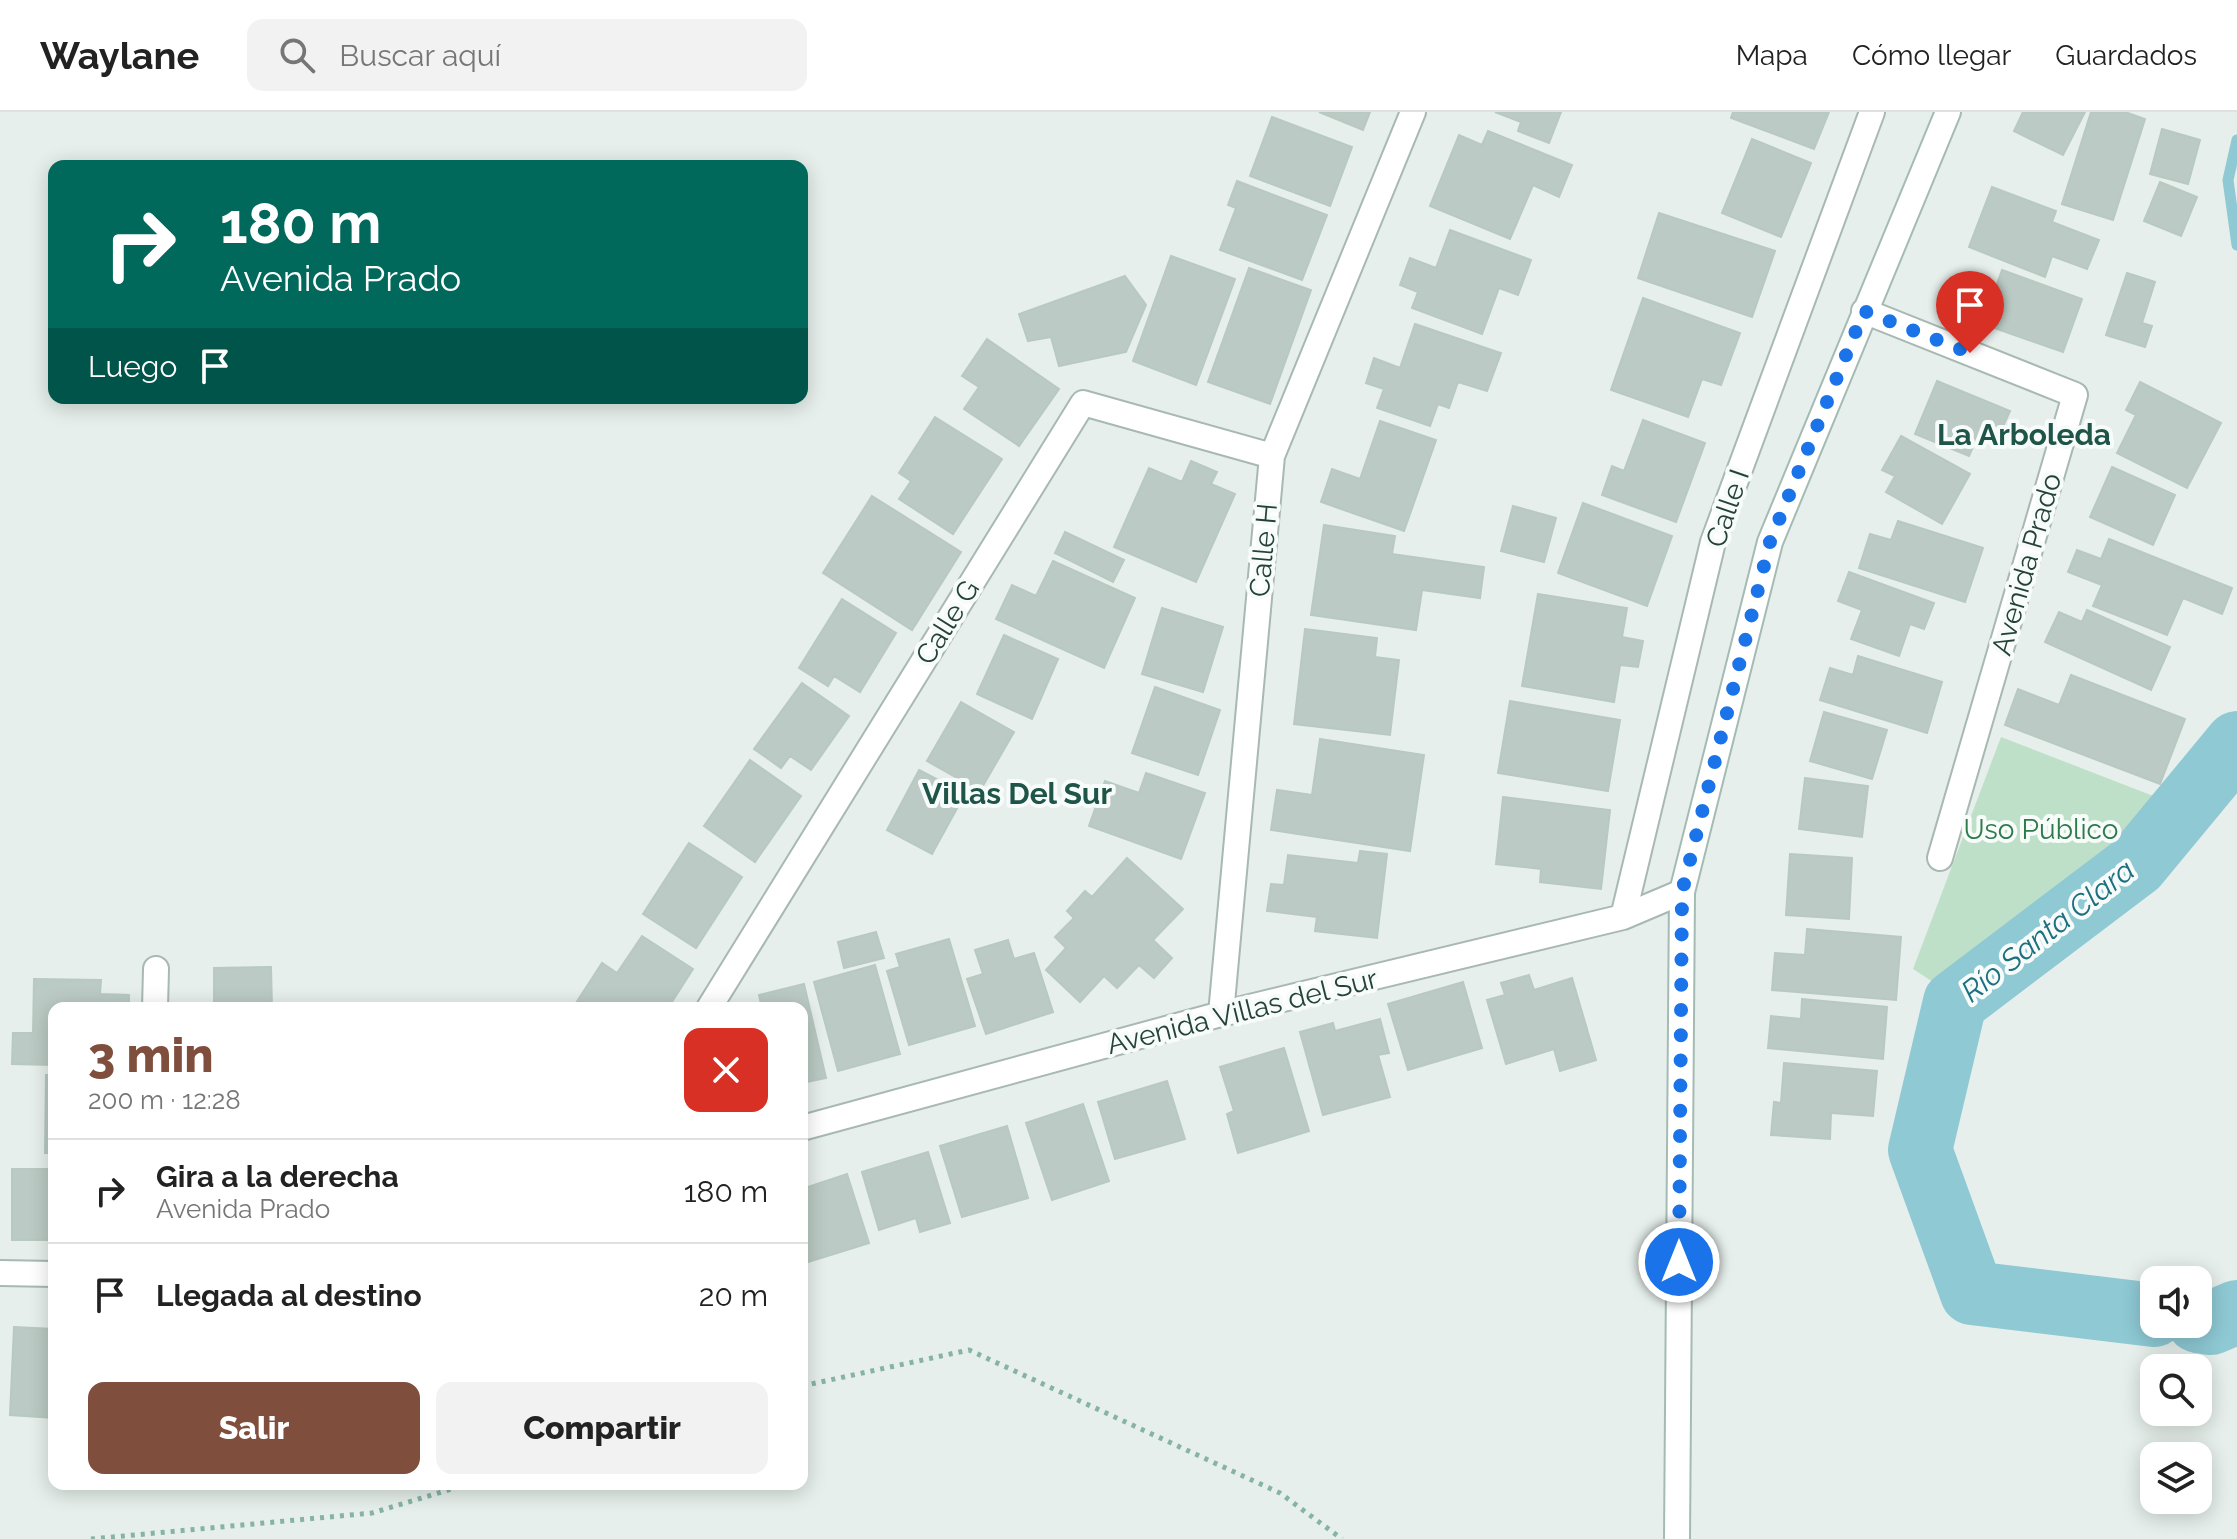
<!DOCTYPE html>
<html lang="es">
<meta charset="utf-8">
<style>
:root{--surface:#fff;--page:#f2f2f2;--text:#222;--muted:#767676;--line:#e0e0e0;--accent:#804e3d}
body{margin:0;font-family:Raleway,sans-serif;background:var(--page);color:var(--text);height:100vh;display:flex;flex-direction:column;font-size:30px;white-space:nowrap}
*{box-sizing:border-box;margin:0}
p{font-size:26px;color:var(--muted)}
.icon{flex:none;width:44px;height:44px;fill:none;stroke:currentColor;stroke-width:2;stroke-linecap:round;stroke-linejoin:round}
.map{position:relative;flex:1;overflow:hidden}
.panel{position:absolute;left:48px;top:890px;width:760px;height:488px;display:flex;flex-direction:column;background:var(--surface);border-radius:16px;box-shadow:0 4px 20px #0003}
.panel>*{flex:none}
.banner{position:absolute;left:48px;top:48px;width:760px;height:244px;border-radius:16px;box-shadow:0 4px 20px #0003;background:#00695c;color:#fff;overflow:hidden}
.buttons{position:absolute;left:2140px;top:1154px;display:grid;gap:16px}
.buttons a{display:grid;place-items:center;width:72px;height:72px;border-radius:16px;background:var(--surface);box-shadow:0 4px 20px #0003;font-size:40px}
.pin{position:absolute;display:grid;place-items:center;width:68px;height:68px;color:#fff;margin:-82px -34px;border-radius:50% 50% 50% 0;rotate:-45deg;box-shadow:0 0 8px #0007}
.pin .icon{rotate:45deg}
.me{position:absolute;width:88px;margin:-44px;rotate:0deg;stroke-linejoin:round;filter:drop-shadow(0 0 6px #0008)}
.turn{display:flex;align-items:center;gap:28px;height:168px;padding:0 40px;font-size:36px}
.turn .icon{width:104px;height:104px;stroke-width:2.5}
.turn b{display:block;font-size:56px;line-height:68px}
.then{display:flex;align-items:center;height:76px;padding:0 40px;background:#0003;gap:16px;font-size:30px}
.round{display:grid;place-items:center;flex:none;width:84px;height:84px;border-radius:16px;background:var(--page)}
.overview{display:flex;align-items:center;justify-content:space-between;height:136px;padding:0 40px}
h1{font-size:48px;font-weight:800;line-height:60px;color:var(--accent)}
.button{display:flex;gap:16px;margin-top:auto;padding:16px 40px}
.button a{flex:1;height:92px;border-radius:16px;background:var(--accent);color:#fff;font-size:32px;font-weight:800;line-height:92px;text-align:center}
.button a+a{background:var(--page);color:var(--text)}
ul{padding:0;list-style:none}
li{display:flex;align-items:center;gap:24px;height:104px;padding:0 40px;border-top:2px solid var(--line)}
li div{flex:1}
li b{display:block;font-size:30px}
li em{font-style:normal}
header{display:flex;align-items:center;gap:48px;box-sizing:border-box;height:112px;padding:0 40px;background:var(--surface);border-bottom:2px solid var(--line)}
header strong{font-size:38px}
nav{display:flex;gap:44px;margin-inline-start:auto;font-size:28px}
.search{width:560px;height:72px;background:var(--page);display:flex;align-items:center;gap:20px;box-sizing:border-box;padding:0 28px;border-radius:16px;color:var(--muted);font-size:30px}
.map>svg:first-child{display:block}
.green{fill:#bfe0c8}
.lines{fill:none;stroke-linecap:round;stroke-linejoin:round}
.stream{stroke:#8ec9d4;stroke-width:11}
.river{stroke:#8ec9d4;stroke-width:64}
.building{fill:#bbcac4;stroke:#b8c9c2;stroke-width:2}
.street-casing{stroke:#a8b8b2;stroke-width:28}
.secondary-casing{stroke:#a4bbb3;stroke-width:28}
.path{stroke:#86b3a5;stroke-width:5;stroke-dasharray:4 6;stroke-linecap:butt}
.street{stroke:#fff;stroke-width:24}
.secondary{stroke:#fff;stroke-width:24}
.route{stroke:#1a73e8;stroke-width:14;stroke-dasharray:0 25.2}
.labels{text-anchor:middle;stroke-width:8;stroke-linejoin:round;paint-order:stroke}
.street-label{font-size:28px;fill:#24423a;stroke:#f7fbf9}
.park-label{font-size:28px;fill:#2d7a4b;stroke:#f7fbf9}
.neighbourhood-label{font-size:30px;font-weight:bold;fill:#1f5548;stroke:#f7fbf9}
.water-label{font-size:30px;font-style:italic;fill:#1c6f80;stroke:#f7fbf9}
</style>
<header>
<strong>Waylane</strong>
<div class="search"><svg class="icon" aria-label="search" viewBox="0 0 24 24"><circle cx="10" cy="10" r="6"/><path d="M15 15l6 6"/></svg>Buscar aquí</div>
<nav><a>Mapa</a><a>Cómo llegar</a><a>Guardados</a></nav>
</header>
<div class="map">
<svg width="2237" height="1427" viewBox="0 0 2237 1427">
<rect width="100%" height="100%" fill="#e6efeb"/>
<path class="green" d="M2001 625 2161 687 2070 790 1950 881 1913 857Z"/>
<g class="lines">
<path class="stream" d="M2237 28 2228 68 2237 133"/>
<path class="river" d="M2154 1203 1972 1181 1920 1038 1955 890 2136 753 2237 631
M2198 1209 2211 1211 2237 1200"/>
</g>
<path class="building" d="M1319 0H1370L1363 18Z
M1495 0H1561L1549 31 1518 19 1521 10Z
M1733 0H1829L1814 37 1731 6Z
M2023 0H2085L2063 43 2014 19Z
M2091 0H2125L2145 7 2113 108 2062 92Z
M1272 5 1352 35 1330 94 1250 64Z
M2162 17 2200 28 2188 72 2150 62Z
M1488 19 1572 53 1559 85 1533 73 1510 127 1430 94 1459 23 1482 33Z
M1752 27 1811 51 1781 125 1722 101Z
M1237 69 1327 103 1302 168 1220 138 1236 96 1228 93Z
M2160 70 2197 85 2181 124 2144 109Z
M1992 75 2056 99 2052 110 2099 128 2087 157 2052 144 2045 165 1969 135Z
M1659 101 1775 139 1752 205 1638 166Z
M1450 118 1531 148 1518 183 1499 176 1482 222 1412 196 1418 180 1400 173 1410 146 1436 156Z
M1171 144 1235 167 1196 273 1133 249Z
M1249 156 1311 178 1270 292 1208 270Z
M2002 158 2082 187 2063 240 1954 202 1966 167 1995 177Z
M2127 161 2155 170 2142 211 2152 214 2145 235 2106 223Z
M1125 164 1146 193 1126 240 1059 254 1051 225 1028 229 1019 202Z
M1643 186 1740 221 1721 273 1702 267 1688 305 1611 278Z
M1415 212 1501 241 1487 279 1458 270 1449 296 1438 292 1430 314 1377 296 1384 277 1366 271 1374 246 1400 256Z
M987 227 1059 277 1019 334 964 297 979 275 962 264Z
M1937 269 2010 299 1997 328 1979 321 1969 344 1915 322Z
M2140 270 2221 311 2187 376 2117 341 2136 303 2126 298Z
M935 305 1002 347 953 422 899 387 911 369 899 361Z
M1643 308 1705 331 1676 410 1602 383 1612 354 1624 359Z
M1380 309 1436 328 1404 419 1321 390 1332 357 1360 367Z
M1901 324 1970 362 1942 412 1886 380 1895 364 1882 358Z
M1191 349 1217 360 1211 372 1235 382 1196 470 1114 435 1149 356 1182 370Z
M2112 355 2175 383 2153 433 2090 405Z
M872 384 961 440 912 518 823 461Z
M1583 391 1672 424 1647 494 1558 461Z
M1513 394 1556 406 1544 450 1501 439Z
M1898 409 1983 436 1965 490 1859 456 1870 422 1891 428Z
M1324 413 1395 424 1392 442 1484 455 1480 486 1422 478 1416 518 1311 503Z
M1065 420 1124 448 1113 470 1055 441Z
M2109 427 2232 476 2222 502 2183 486 2167 523 2093 494 2102 473 2068 460 2077 438 2101 447Z
M1053 449 1135 486 1104 556 996 507 1012 473 1036 484Z
M1849 460 1934 491 1924 517 1910 512 1899 544 1851 527 1862 498 1838 489Z
M1538 482 1627 496 1622 525 1643 529 1638 555 1620 553 1614 590 1522 574Z
M842 487 896 521 860 580 834 564 828 574 799 556Z
M1162 496 1223 515 1203 580 1142 562Z
M2087 498 2170 535 2151 578 2045 530 2059 500 2082 510Z
M1305 517 1377 526 1375 545 1399 548 1390 623 1294 612Z
M1004 523 1058 547 1032 607 977 582Z
M1858 544 1942 570 1927 621 1820 588 1830 556 1853 563Z
M2071 563 2185 607 2160 672 2005 613 2018 577 2059 593Z
M802 571 849 604 811 658 790 644 781 656 754 637Z
M1155 575 1220 598 1198 663 1132 641Z
M1510 589 1620 608 1608 679 1498 661Z
M961 590 1014 620 980 679 927 649Z
M1824 600 1887 618 1872 667 1810 649Z
M1320 627 1424 643 1410 739 1271 718 1277 678 1312 683Z
M750 648 801 684 755 750 704 714Z
M919 658 965 682 932 742 887 718Z
M1146 661 1205 681 1181 747 1089 714 1105 669 1139 681Z
M1805 666 1868 674 1862 725 1799 717Z
M1503 685 1610 698 1601 777 1540 770 1541 757 1496 752Z
M689 731 742 765 696 836 643 802Z
M1360 739 1387 742 1377 826 1315 819 1317 805 1267 799 1271 772 1284 773 1288 743 1358 751Z
M1790 742 1852 746 1849 807 1786 803Z
M1127 746 1183 797 1153 828 1172 846 1154 866 1139 853 1117 876 1104 864 1080 890 1046 858 1066 836 1055 825 1074 806 1067 799 1085 779 1092 785Z
M1807 817 1901 825 1896 888 1772 878 1775 841 1805 843Z
M876 820 884 846 844 856 838 830Z
M642 824 693 857 668 896H583L576 891 602 851 617 861Z
M949 827 975 914 909 933 887 859 900 855 896 842Z
M1008 828 1014 847 1034 841 1053 900 986 922 967 867 983 862 975 838Z
M875 853 900 942 838 959 814 870Z
M271 855 272 896H214V856Z
M1529 863 1534 878 1572 866 1596 948 1560 959 1554 937 1506 952 1487 888 1505 883 1501 871Z
M34 867 101 868 100 882 129 883V896H54V953L12 952 13 921H33Z
M1463 870 1482 936 1408 958 1388 892Z
M804 872 826 966 802 971V896H762L759 883Z
M1802 887 1887 895 1883 947 1768 936 1771 904 1801 907Z
M1380 907 1389 941 1378 943 1390 985 1323 1003 1300 920 1333 911 1335 919Z
M1284 936 1309 1019 1238 1041 1227 1002 1234 999 1220 955Z
M1784 951 1877 959 1873 1004 1831 1001 1830 1027 1771 1023 1774 990 1781 991Z
M46 963H54V1041H45Z
M1167 969 1185 1027 1115 1047 1098 990Z
M1083 992 1109 1069 1052 1088 1026 1011Z
M1007 1014 1028 1086 962 1105 940 1034Z
M928 1040 950 1111 920 1120 916 1106 879 1118 862 1060Z
M12 1057H54V1128H12Z
M847 1062 869 1131 802 1152V1077Z
M14 1215 54 1217V1306L10 1303Z"/>
<g class="lines">
<g class="street-casing">
<path id="street" d="M1864 199 2075 283 1940 746
M1623 805 1713 430 1872 0
M155 896 156 857
M709 896 1083 291 1272 344
M1221 902 1272 344 1413 0
M802 1016 1221 902 1623 805 1682 780
M0 1161 54 1162"/>
</g>
<g class="secondary-casing">
<path id="secondary" d="M1677 1427 1682 780 1770 430 1948 0"/>
</g>
<path class="path" d="M802 1274 969 1238 1280 1381 1342 1427
M91 1427 372 1401 468 1372"/>
<use href="#street" class="street"/>
<use href="#secondary" class="secondary"/>
</g>
<g class="lines">
<path class="route" d="M1679 1150 1682 780 1770 430 1864 199 1970 241"/>
</g>
<g class="labels">
<g class="street-label">
<text transform="translate(1727 396) rotate(-71)" y="10">Calle I</text>
<text transform="translate(1263 438) rotate(-85)" y="10">Calle H</text>
<text transform="translate(2026 452) rotate(-74)" y="10">Avenida Prado</text>
<text transform="translate(947 510) rotate(-58)" y="10">Calle G</text>
<text transform="translate(1242 899) rotate(-14)" y="10">Avenida Villas del Sur</text>
</g>
<g class="park-label">
<text x="2041" y="727">Uso Público</text>
</g>
<g class="neighbourhood-label">
<text x="2024" y="333">La Arboleda</text>
<text x="1017" y="692">Villas Del Sur</text>
</g>
<g class="water-label">
<text transform="translate(2048 819) rotate(-38)" y="10">Río Santa Clara</text>
</g>
</g>
</svg>
<div class="buttons">
<a><svg class="icon" aria-label="sound" viewBox="0 0 24 24"><path d="M4 9h4l5-4v14l-5-4H4zM17 9q2 3 0 6"/></svg></a>
<a><svg class="icon" aria-label="search" viewBox="0 0 24 24"><circle cx="10" cy="10" r="6"/><path d="M15 15l6 6"/></svg></a>
<a><svg class="icon" aria-label="layers" viewBox="0 0 24 24"><path d="M12 4l9 5-9 5-9-5zM3 14l9 5 9-5"/></svg></a>
</div>
<div class="pin" style="left:1970px;top:241px;background:#d93025"><svg class="icon" aria-label="arrive" viewBox="0 0 24 24"><path d="M6 21V4h12l-3 4 3 4H6"/></svg></div>
<svg class="me" style="left:1679px;top:1150px" viewBox="-20 -20 40 40"><circle r="17" fill="#1a73e8" stroke="#fff" stroke-width="3"/><path d="M0-11L8 9 0 5-8 9z" fill="#fff"/></svg>
<div class="banner">
<div class="turn"><svg class="icon" aria-label="right" viewBox="0 0 24 24"><path d="M7 20v-9h11M14 6l5 5-5 5"/></svg><div><b>180 m</b>Avenida Prado</div></div>
<div class="then">Luego<svg class="icon" aria-label="arrive" viewBox="0 0 24 24"><path d="M6 21V4h12l-3 4 3 4H6"/></svg></div>
</div>
<section class="panel">
<div class="overview"><div><h1>3 min</h1><p>200 m · 12:28</p></div><a class="round" style="background:#d93025;color:#fff"><svg class="icon" aria-label="close" viewBox="0 0 24 24"><path d="M6 6l12 12M18 6L6 18"/></svg></a></div>
<ul>
<li><svg class="icon" aria-label="right" viewBox="0 0 24 24"><path d="M7 20v-9h11M14 6l5 5-5 5"/></svg><div><b>Gira a la derecha</b><p>Avenida Prado</p></div><em>180 m</em></li>
<li><svg class="icon" aria-label="arrive" viewBox="0 0 24 24"><path d="M6 21V4h12l-3 4 3 4H6"/></svg><div><b>Llegada al destino</b></div><em>20 m</em></li>
</ul>
<div class="button"><a>Salir</a><a>Compartir</a></div>
</section>
</div>
